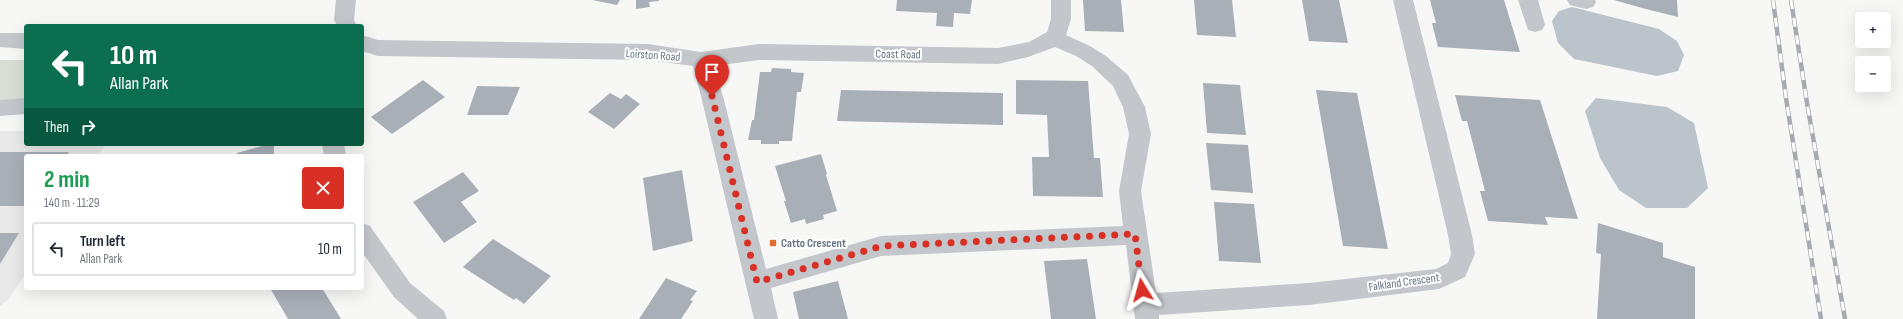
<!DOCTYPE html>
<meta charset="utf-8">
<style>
:root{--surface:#fff;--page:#f6f6f7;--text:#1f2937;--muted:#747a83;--line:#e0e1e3}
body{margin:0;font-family:"Sofia Sans Condensed",sans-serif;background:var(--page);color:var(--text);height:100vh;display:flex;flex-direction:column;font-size:15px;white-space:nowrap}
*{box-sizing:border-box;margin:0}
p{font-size:13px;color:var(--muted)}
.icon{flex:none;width:22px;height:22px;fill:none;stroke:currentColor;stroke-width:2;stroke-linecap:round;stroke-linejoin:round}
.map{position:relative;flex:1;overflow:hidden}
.side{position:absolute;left:24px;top:154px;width:340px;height:136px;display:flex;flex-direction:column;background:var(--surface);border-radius:4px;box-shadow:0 4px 16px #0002}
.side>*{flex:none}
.banner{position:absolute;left:24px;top:24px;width:340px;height:122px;border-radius:4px;box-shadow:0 4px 16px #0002;background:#0b6e4f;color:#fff;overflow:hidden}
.tools{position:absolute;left:1855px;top:12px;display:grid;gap:8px}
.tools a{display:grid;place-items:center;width:36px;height:36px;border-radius:4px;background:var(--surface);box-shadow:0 4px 16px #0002;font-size:20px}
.pin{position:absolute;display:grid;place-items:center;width:34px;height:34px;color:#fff;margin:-41px -17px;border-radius:50% 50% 50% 0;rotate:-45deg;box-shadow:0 0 4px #0007}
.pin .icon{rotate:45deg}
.me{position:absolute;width:44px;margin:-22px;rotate:352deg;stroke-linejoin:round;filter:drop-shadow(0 0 3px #0008)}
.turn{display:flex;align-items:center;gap:14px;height:84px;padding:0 20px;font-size:18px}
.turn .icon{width:52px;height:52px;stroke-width:2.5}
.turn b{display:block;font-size:28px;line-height:34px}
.then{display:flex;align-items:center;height:38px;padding:0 20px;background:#0003;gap:8px;font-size:15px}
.round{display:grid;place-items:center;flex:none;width:42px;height:42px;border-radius:4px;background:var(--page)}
.headline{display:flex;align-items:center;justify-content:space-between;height:68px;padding:0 20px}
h1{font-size:24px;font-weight:700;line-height:30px;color:#1e9e55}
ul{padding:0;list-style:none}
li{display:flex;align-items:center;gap:12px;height:54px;margin:0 8px 6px;padding:0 12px;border:2px solid var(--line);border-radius:4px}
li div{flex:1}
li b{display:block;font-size:15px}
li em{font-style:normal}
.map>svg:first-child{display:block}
.built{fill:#e8e9e8}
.green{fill:#d8ded6}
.water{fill:#bbc4ca}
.building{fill:#a9afb7}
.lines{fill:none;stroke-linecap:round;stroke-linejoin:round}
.minor{fill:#c3c6ca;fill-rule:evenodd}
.rail-casing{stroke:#a6aab1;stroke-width:4.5}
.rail{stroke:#fff;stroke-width:3;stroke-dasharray:9;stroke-linecap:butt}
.route{stroke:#d93025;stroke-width:7;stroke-dasharray:0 12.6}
.poi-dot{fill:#df6f2e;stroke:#fff;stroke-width:1.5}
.labels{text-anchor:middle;stroke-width:4;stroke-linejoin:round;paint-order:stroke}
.street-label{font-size:12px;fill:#677485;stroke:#fff}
.poi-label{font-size:12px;font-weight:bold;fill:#677485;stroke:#fff;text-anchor:start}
</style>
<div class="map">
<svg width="1903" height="319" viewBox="0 0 1903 319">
<rect width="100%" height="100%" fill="#f7f8f5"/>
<path class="built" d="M0 131H26V144H106L98 156H26V273L9 299 0 306Z"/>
<path class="green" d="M0 60H26V101H0Z"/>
<path class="water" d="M1572 7 1659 29 1677 41 1684 55 1678 71 1657 76 1574 59 1558 43 1552 21 1559 11Z
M1596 98 1667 107 1694 123 1708 188 1687 208H1646L1619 190 1600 158 1585 111Z"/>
<path class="building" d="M592 0H620L617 5Z
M636 0H659V1L649 2 650 7 636 9Z
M897 0H972L970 14 954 13 953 27 936 26 937 13 896 11Z
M1083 0H1121L1124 32 1085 31Z
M1194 0H1232L1236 37 1197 35Z
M1302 0H1339L1348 43 1309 41Z
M1430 0H1504L1520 52 1438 47 1432 23H1436Z
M1614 0H1677L1678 17 1642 8Z
M772 68 791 69V72L804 73 801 92H797L792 141H779V144H761V140H748L752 120H754L760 72H771Z
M423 80 445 97 392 134 371 117Z
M1016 80 1088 81 1094 158H1100L1103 197 1033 196 1032 157H1049L1047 115 1016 114Z
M1203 83 1240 85 1246 135 1207 133Z
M477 86 520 87 508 115H467Z
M841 90 1003 93V125L837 121Z
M1316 90 1357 93 1388 249 1343 246Z
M610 93 621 99 626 94 640 104 614 129 588 112Z
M1455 95 1540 100 1578 219 1545 217 1548 225 1488 221 1480 191H1485L1467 121H1462Z
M1206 143 1248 145 1253 193 1211 190Z
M269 144H274V156H237V153Z
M0 152H69L66 156H26V206H0Z
M821 154 827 174 826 175 837 211 823 215 824 219 806 224 805 219 791 223 784 201H786L775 166Z
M682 170 693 241 653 251 643 178Z
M463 172 479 191 461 202 477 222 444 243 413 202Z
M1214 202 1254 204 1261 263 1219 261Z
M1598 223 1663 243V257L1695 267V319H1597L1601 254 1596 253Z
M0 233H19L0 264Z
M493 239 551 276 524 304 516 298 514 300 463 267Z
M1087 259 1096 319H1051L1044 261Z
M666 278 697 291 690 300 693 301 681 319H639Z
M838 281 848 319H799L793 292Z
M270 288H322L341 319H288Z"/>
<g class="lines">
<path class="minor" d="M336 0H356L354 20 357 26H337L334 20Z
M1051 0H1071V19L1066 35 1090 46 1106 56 1128 75 1145 107 1151 134 1141 191 1156 293 1309 283 1436 269 1448 263 1451 254 1448 235 1393 0H1413L1472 235 1475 254 1465 277 1439 289 1309 305 1159 315V319H1135L1126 245 881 256 771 288 778 319H754L701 96 693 66 648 60 378 56 362 51V35L378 40 648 44 701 52 759 44 998 48 1029 42 1047 32 1051 19ZM1055 47 1076 56 1092 66 1113 86 1123 107 1129 134 1119 191 1123 226 881 236 766 269 723 96 713 66 759 60 998 64 1028 57Z
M1518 0H1538L1545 25 1542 30 1535 32 1528 30Z
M1567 0H1595L1596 2 1593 7 1586 9 1570 5Z
M0 33H26V49L0 47Z
M26 98V114L0 116V100Z
M322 144H344L346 156H324Z
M362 223 370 226 410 283 444 311 447 319H418L394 297 362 252Z"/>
<g class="rail-casing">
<path id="rail" d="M1773 0 1786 98 1821 319
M1791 0 1807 103 1845 319"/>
</g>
<use href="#rail" class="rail"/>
</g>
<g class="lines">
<path class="route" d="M712 96 757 282 882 246 1135 234 1142 290"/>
</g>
<rect class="poi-dot" x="769" y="239" width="8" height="8" rx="2"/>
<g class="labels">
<g class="street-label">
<text transform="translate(898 54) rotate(1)" y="4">Coast Road</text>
<text transform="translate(653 55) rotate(4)" y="4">Loirston Road</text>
<text transform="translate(1404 282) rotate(-8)" y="4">Falkland Crescent</text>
</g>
<g class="poi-label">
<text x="781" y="247">Catto Crescent</text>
</g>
</g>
</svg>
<div class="tools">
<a>+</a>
<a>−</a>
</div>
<div class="pin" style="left:712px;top:96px;background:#d93025"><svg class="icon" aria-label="arrive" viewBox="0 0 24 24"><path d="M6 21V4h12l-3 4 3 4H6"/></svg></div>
<svg class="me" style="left:1142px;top:290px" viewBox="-20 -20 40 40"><path d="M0-17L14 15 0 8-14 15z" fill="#d93025" stroke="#fff" stroke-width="4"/></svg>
<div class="banner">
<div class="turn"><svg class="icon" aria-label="left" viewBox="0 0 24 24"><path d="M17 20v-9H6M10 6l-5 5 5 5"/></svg><div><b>10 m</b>Allan Park</div></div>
<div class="then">Then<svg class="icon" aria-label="right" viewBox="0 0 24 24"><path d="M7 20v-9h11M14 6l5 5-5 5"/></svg></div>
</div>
<section class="side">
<div class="headline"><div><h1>2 min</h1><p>140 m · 11:29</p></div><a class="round" style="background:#d93025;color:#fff"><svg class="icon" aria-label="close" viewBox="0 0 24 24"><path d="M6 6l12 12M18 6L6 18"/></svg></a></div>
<ul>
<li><svg class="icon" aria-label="left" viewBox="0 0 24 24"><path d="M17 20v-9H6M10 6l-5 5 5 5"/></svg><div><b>Turn left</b><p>Allan Park</p></div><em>10 m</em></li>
</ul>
</section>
</div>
